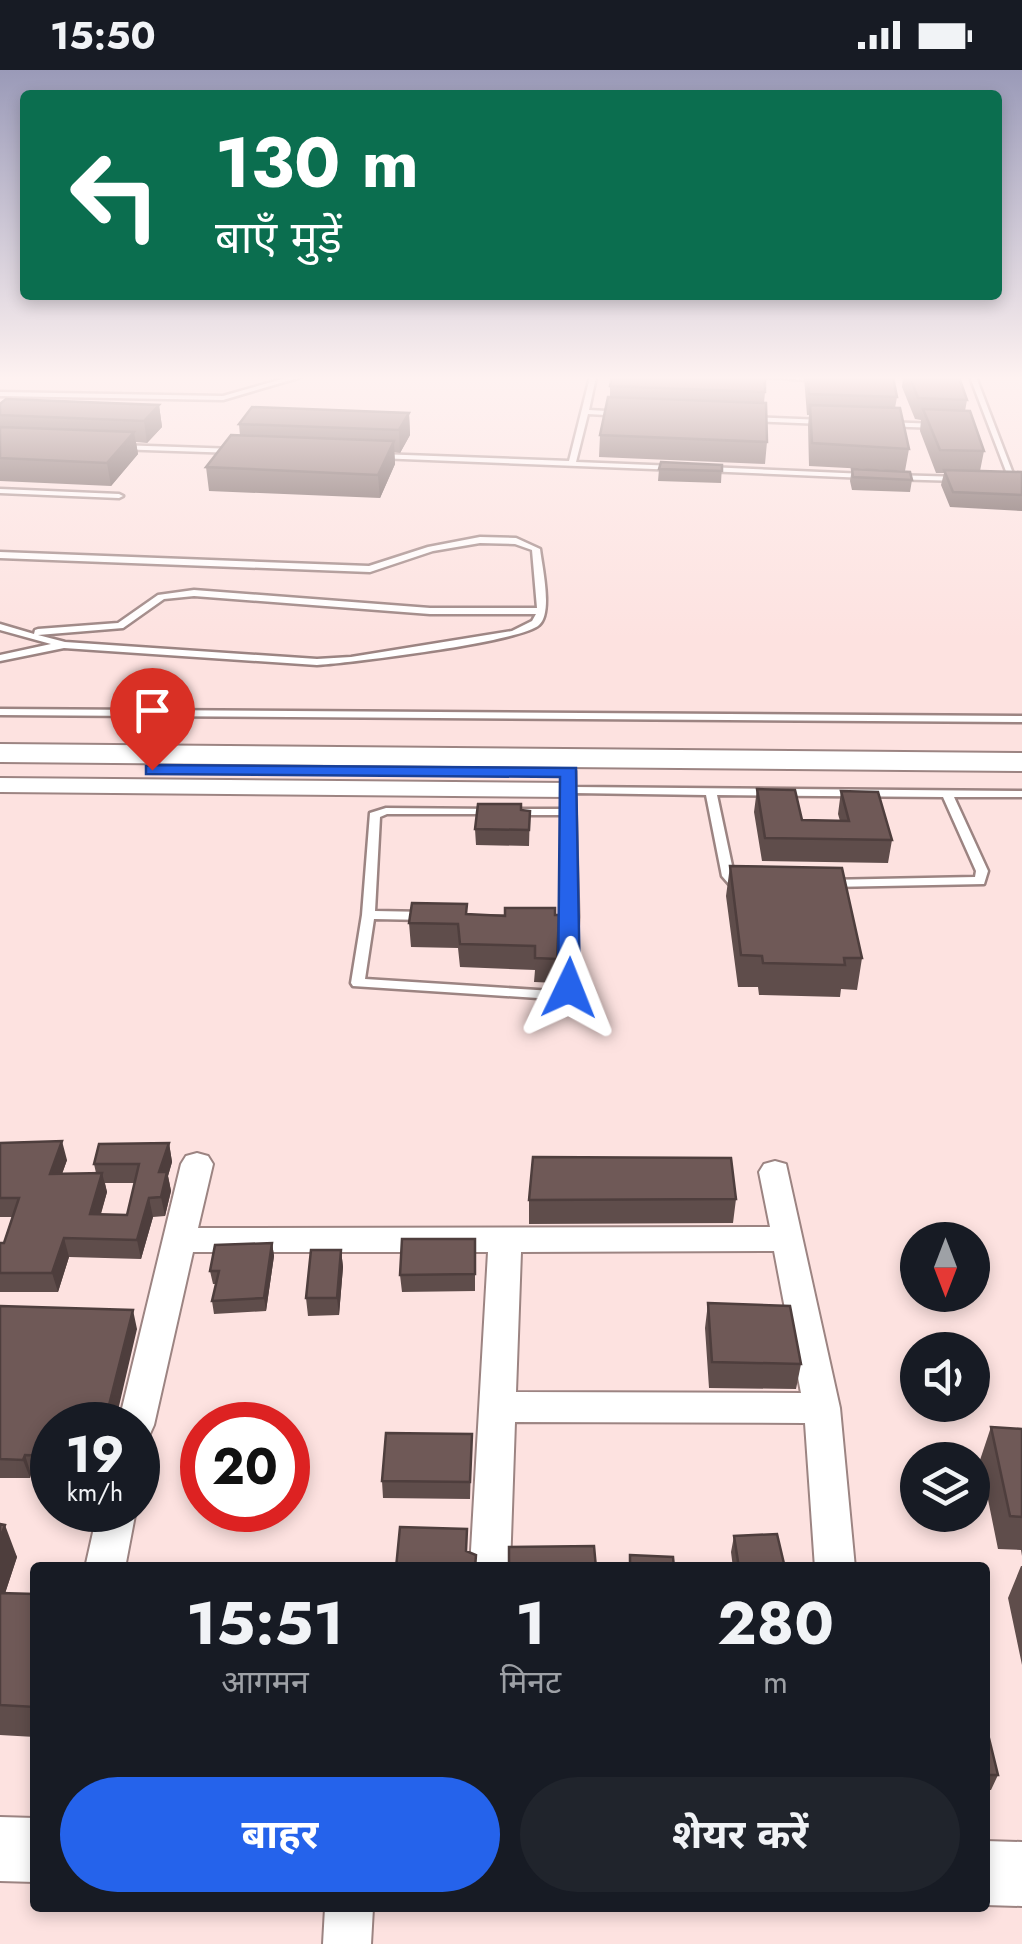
<!DOCTYPE html>
<html lang="hi">
<meta charset="utf-8">
<style>
:root{--surface:#171b24;--page:#20242c;--text:#f1f3f6;--muted:#9ea1a6;--accent:#2563eb}
body{margin:0;font-family:Jost,"Noto Sans Devanagari",sans-serif;background:var(--page);color:var(--text);height:100vh;display:flex;flex-direction:column;font-size:38px;white-space:nowrap}
*{box-sizing:border-box;margin:0}
p{font-size:32px;color:var(--muted)}
.icon{flex:none;width:55px;height:55px;fill:none;stroke:currentColor;stroke-width:2;stroke-linecap:round;stroke-linejoin:round}
.map{position:relative;flex:1;overflow:hidden}
.side{position:absolute;left:30px;top:1492px;width:960px;height:350px;display:flex;flex-direction:column;background:var(--surface);border-radius:10px;box-shadow:0 5px 15px #0003}
.side>*{flex:none}
.hud{position:absolute;left:20px;top:20px;width:982px;height:210px;border-radius:10px;box-shadow:0 5px 15px #0003;background:#0b6e4f;color:#fff;overflow:hidden}
.needle{width:65px;rotate:180deg}
.tools{position:absolute;left:900px;top:1152px;display:grid;gap:20px}
.tools a{display:grid;place-items:center;width:90px;height:90px;border-radius:50%;background:var(--surface);box-shadow:0 5px 15px #0003;font-size:50px}
.speed{position:absolute;left:30px;top:1332px;display:flex;gap:20px;font-size:50px;font-weight:700;text-align:center}
.speed>*{display:grid;place-content:center;width:130px;height:130px;border-radius:50%;background:var(--surface);box-shadow:0 5px 15px #0003;line-height:1}
.speed small{font-size:25px;font-weight:400}
.speed .limit{border:15px solid #d22;background:#fff;color:#111}
.pin{position:absolute;display:grid;place-items:center;width:85px;height:85px;color:#fff;margin:-102px -42px;border-radius:50% 50% 50% 0;rotate:-45deg;box-shadow:0 0 10px #0007}
.pin .icon{rotate:45deg}
.me{position:absolute;width:110px;margin:-55px;rotate:2deg;stroke-linejoin:round;filter:drop-shadow(0 0 8px #0008)}
.turn{display:flex;align-items:center;gap:35px;height:210px;padding:0 30px;font-size:45px}
.turn .icon{width:130px;height:130px;stroke-width:2.5}
.turn b{display:block;font-size:70px;line-height:85px}
.eta{display:flex;justify-content:space-evenly;align-items:center;height:170px;text-align:center}
.eta b{font-size:60px;font-weight:700;line-height:70px}
.primary-button{display:flex;gap:20px;margin-top:auto;padding:20px 30px}
.primary-button a{flex:1;height:115px;border-radius:60px;background:var(--accent);color:#fff;font-size:40px;font-weight:700;line-height:115px;text-align:center}
.primary-button a+a{background:var(--page);color:var(--text)}
.status{display:flex;justify-content:space-between;align-items:center;height:70px;padding:0 50px;background:var(--surface);direction:ltr}
.status svg{height:28px;fill:currentColor}
.map>svg:first-child{display:block}
.lines{fill:none;stroke-linecap:round;stroke-linejoin:round}
.lane-casing{stroke:#9c8482;stroke-width:5}
.street-casing{stroke:#9c8482;stroke-width:4}
.secondary-casing{stroke:#9c8482;stroke-width:4}
.lane{fill:#fff;fill-rule:evenodd}
.street{fill:#fff;fill-rule:evenodd}
.secondary{fill:#fff;fill-rule:evenodd}
.wall{fill:#5f4d4b;fill-rule:evenodd}
.shaded-wall{fill:#4e3e3d}
.building{fill:#6f5957;stroke:#4e3e3d;stroke-width:2.5}
.route{fill:#2563eb;stroke:#184099;stroke-width:2.5}
</style>
<div class="status"><b>15:50</b><svg viewBox="0 0 49 12"><path d="M0 12V9h3v3zM5 12V6h3v6zM10 12V3h3v9zM15 12V0h3v12zM26 1h20v11H26zM47 4h2v5h-2z"/></svg></div>
<div class="map">
<svg width="1022" height="1874" viewBox="0 0 1022 1874">
<rect width="100%" height="100%" fill="#fde2e0"/>
<g class="lines">
<g class="lane-casing">
<path id="lane" d="M289 307H301L223 330 0 326V322L223 326Z
M590 307H596L589 340 624 342 628 344 624 346 588 344 576 392 676 396H679V400L378 388 374 386 378 384 569 391Z
M766 307H820L822 309 819 311Z
M970 307H976L1017 414 1003 411 1009 409Z
M750 347 823 350 827 352 823 354 747 351V347Z
M885 352 938 354 942 356 938 358 882 356 881 354Z
M118 375 236 379 240 381 236 383 115 379V375Z
M708 397 866 404 870 406 866 408 705 401 704 399Z
M892 405 961 407 965 409 961 411 889 409V405Z
M0 419 119 424 123 426 119 428 0 423Z
M480 467 516 468 540 479C542 496 553 543 539 555 521 572 350 593 317 595L64 578 0 591V585L51 574 0 560V554L34 564 35 560 38 559 118 553 158 525 194 520 430 538H537L532 480 515 474 480 473 433 481 370 502 0 488V482L369 496 428 477ZM194 526 430 544H536L532 551 512 561 351 587 317 589 65 572 38 565 123 558 164 529Z
M0 639 1022 646V652L0 645Z
M569 698 575 701V717L1022 721V727H954L988 801 984 814 830 817 826 816 824 813 826 810 975 807 976 801 943 727 717 725 734 805 750 813 744 817 729 814 722 806 706 725 575 723 578 847 574 922 572 925 553 929 353 916 351 913 362 845 370 743 386 738 494 739 500 742 498 744H387L380 747 375 841 427 842 433 846 427 850 374 849 365 909 553 921 560 919 566 847 564 745H516L510 742 516 739H564L563 701Z"/>
</g>
<g class="street-casing">
<path id="street" d="M0 708 570 713 581 720 570 727 0 722Z
M197 1083 208 1086 213 1094 198 1158 770 1157 759 1102 764 1094 775 1091 786 1094 840 1338 855 1498H815L805 1353 515 1352 510 1498H470L488 1182H193L154 1355 149 1366 138 1370V1355H118L181 1094 186 1086ZM774 1181 801 1323 516 1322 521 1182Z
M98 1440H136L125 1498H85Z
M325 1838H373L371 1874H323Z"/>
</g>
<g class="secondary-casing">
<path id="secondary" d="M0 674 1022 683V701L0 692Z
M0 1747 35 1748V1812L0 1811Z
M985 1771 1022 1772V1836L985 1835Z"/>
</g>
<use href="#lane" class="lane"/>
<use href="#street" class="street"/>
<use href="#secondary" class="secondary"/>
</g>
<path class="wall" d="M804 307H893L897 327 895 338 909 379 905 401 809 396 808 356 809 345H807Z
M903 307H959L967 330 965 341 984 381 980 401 1022 402V441L950 437 941 415 944 403H936L920 361 921 350 915 349 902 317Z
M610 316 765 322 764 333 767 372 765 394 599 387 600 365 610 327Z
M0 334 159 335 162 357 147 373 136 372 138 384 111 416 0 411Z
M409 343 410 365 400 383 394 382 395 394 380 428 209 421 206 397 240 366 239 354Z
M722 395 721 413 658 411 659 399Z
M852 399 912 410 910 422 852 420 850 411Z
M757 719 802 750 840 751 838 744 841 721 892 770 888 793 762 791 754 742Z
M530 741 529 776 476 775 475 759Z
M730 796 862 888 857 920 841 919 840 927 759 925 758 917H738L726 826Z
M467 844 559 845 557 913 534 912 535 900 460 897 458 878 411 877 409 853Z
M0 1073 67 1090 62 1104 96 1103 94 1094 169 1073 172 1092 168 1106 171 1121 165 1146 153 1147 141 1189 69 1187 58 1222H0V1173H4L13 1147H0ZM105 1113H135L127 1145 101 1144 107 1122Z
M736 1129 733 1153 529 1154V1130Z
M475 1169V1221L402 1222 400 1205Z
M272 1173 274 1186 266 1241 214 1244 212 1231 216 1214H213L210 1201Z
M341 1180 343 1197 339 1245 308 1246 306 1228Z
M708 1233 801 1294 796 1319 709 1318 705 1258Z
M0 1236 137 1259 52 1355V1405L31 1404 30 1408H0Z
M991 1357 1022 1359V1486L1021 1480 998 1479 980 1390Z
M472 1364 470 1429 383 1428 382 1411Z
M0 1454 17 1487 5 1523 35 1524V1667L0 1665Z
M734 1466 785 1498H733L731 1482Z
M1021 1496H1022V1595L1008 1528Z
M985 1652 998 1705 991 1720H985Z"/>
<path class="shaded-wall" d="M159 335 162 357 147 373 144 351Z
M409 343 410 365 400 383 399 360Z
M134 362 138 384 111 416 107 393Z
M394 371 395 394 380 428 378 405Z
M62 1071 67 1090 55 1123 50 1104Z
M169 1073 172 1092 168 1106 171 1121 165 1146 161 1127 159 1102Z
M102 1103 107 1122 95 1163 90 1144Z
M149 1128 153 1147 141 1189 137 1170Z
M64 1168 69 1187 58 1222 52 1203Z
M272 1173 274 1186 266 1241 264 1228Z
M341 1180 343 1197 339 1245 337 1228Z
M133 1240 137 1259 116 1349 118 1340 122 1355H114L109 1335Z
M25 1385 31 1404 30 1408 23 1390Z
M5 1455 17 1487 0 1539V1469Z"/>
<path class="building" d="M612 307H765V322L610 316Z
M808 307H893L897 327 809 324Z
M910 307H959L967 330 918 328Z
M608 327 766 333 767 372 600 365Z
M6 329 159 335 144 351 0 345V334Z
M810 335 900 338 909 379 812 373Z
M252 337 409 343 399 360 239 354Z
M923 339 970 341 984 381 940 380Z
M0 357 134 362 107 393 0 388Z
M231 365 394 371 378 405 206 397Z
M661 392 722 395V401L659 399Z
M852 399 910 402 912 410 853 407Z
M944 400 1022 402V425L953 422Z
M757 719 795 720 802 750 849 751 841 721 878 722 892 770 765 768Z
M478 734H521V740L530 741 529 760 475 759Z
M730 796 842 798 862 888H844L845 895 763 893 762 886 741 885Z
M412 833 467 834 466 844 505 846V838H555V845H559L557 889 535 888V876L460 874 458 854 409 853Z
M62 1071 50 1104 102 1103 90 1144 127 1145 139 1094H94L99 1074 169 1073 159 1102H167L161 1127 149 1128 137 1170 64 1168 52 1203H0V1173H4L19 1128H0V1073Z
M533 1087 731 1088 736 1129 529 1130Z
M402 1169H475V1204L400 1205Z
M272 1173 264 1228 212 1231 219 1201H210L215 1175Z
M311 1180H341L337 1228H306Z
M708 1233 790 1236 801 1294 712 1292Z
M0 1236 133 1240 109 1335 118 1340 114 1355H52V1386L25 1385 23 1390 0 1389Z
M991 1357 1022 1359V1447L1010 1446Z
M386 1363 472 1364 470 1412 382 1411Z
M0 1454 5 1455 0 1469Z
M400 1457 467 1459 466 1481 476 1485 475 1498H396Z
M777 1464 785 1498H739L734 1466Z
M594 1476 596 1498H509V1477Z
M630 1485 673 1487 674 1498H630Z
M0 1523 35 1524V1637L0 1635Z
M985 1652 998 1705H985Z"/>
<linearGradient id="sky" x2="0" y2="1"><stop stop-color="#9a9ab8"/><stop offset="0.54" stop-color="#fef2f1"/><stop offset="1" stop-color="#fef2f1" stop-opacity="0"/></linearGradient>
<rect width="1022" height="570" fill="url(#sky)"/>
<path class="route" d="M152 695 576 698 580 918 569 925 558 918 560 707 146 704V696Z"/>
</svg>
<div class="tools">
<a><svg class="needle" viewBox="-14 -14 28 28"><path d="M0-13l5 13h-10z" fill="#e53935"/><path d="M0 13l5-13h-10z" fill="#9ea1a6"/></svg></a>
<a><svg class="icon" aria-label="sound" viewBox="0 0 24 24"><path d="M4 9h4l5-4v14l-5-4H4zM17 9q2 3 0 6"/></svg></a>
<a><svg class="icon" aria-label="layers" viewBox="0 0 24 24"><path d="M12 4l9 5-9 5-9-5zM3 14l9 5 9-5"/></svg></a>
</div>
<div class="speed"><div>19<small>km/h</small></div><div class="limit">20</div></div>
<div class="pin" style="left:152px;top:700px;background:#d93025"><svg class="icon" aria-label="arrive" viewBox="0 0 24 24"><path d="M6 21V4h12l-3 4 3 4H6"/></svg></div>
<svg class="me" style="left:569px;top:918px" viewBox="-20 -20 40 40"><path d="M0-17L14 15 0 8-14 15z" fill="#2563eb" stroke="#fff" stroke-width="4"/></svg>
<div class="hud">
<div class="turn"><svg class="icon" aria-label="left" viewBox="0 0 24 24"><path d="M17 20v-9H6M10 6l-5 5 5 5"/></svg><div><b>130 m</b>बाएँ मुड़ें</div></div>
</div>
<section class="side">
<div class="eta">
<div><b>15:51</b><p>आगमन</p></div>
<div><b>1</b><p>मिनट</p></div>
<div><b>280</b><p>m</p></div>
</div>
<div class="primary-button"><a>बाहर</a><a>शेयर करें</a></div>
</section>
</div>
